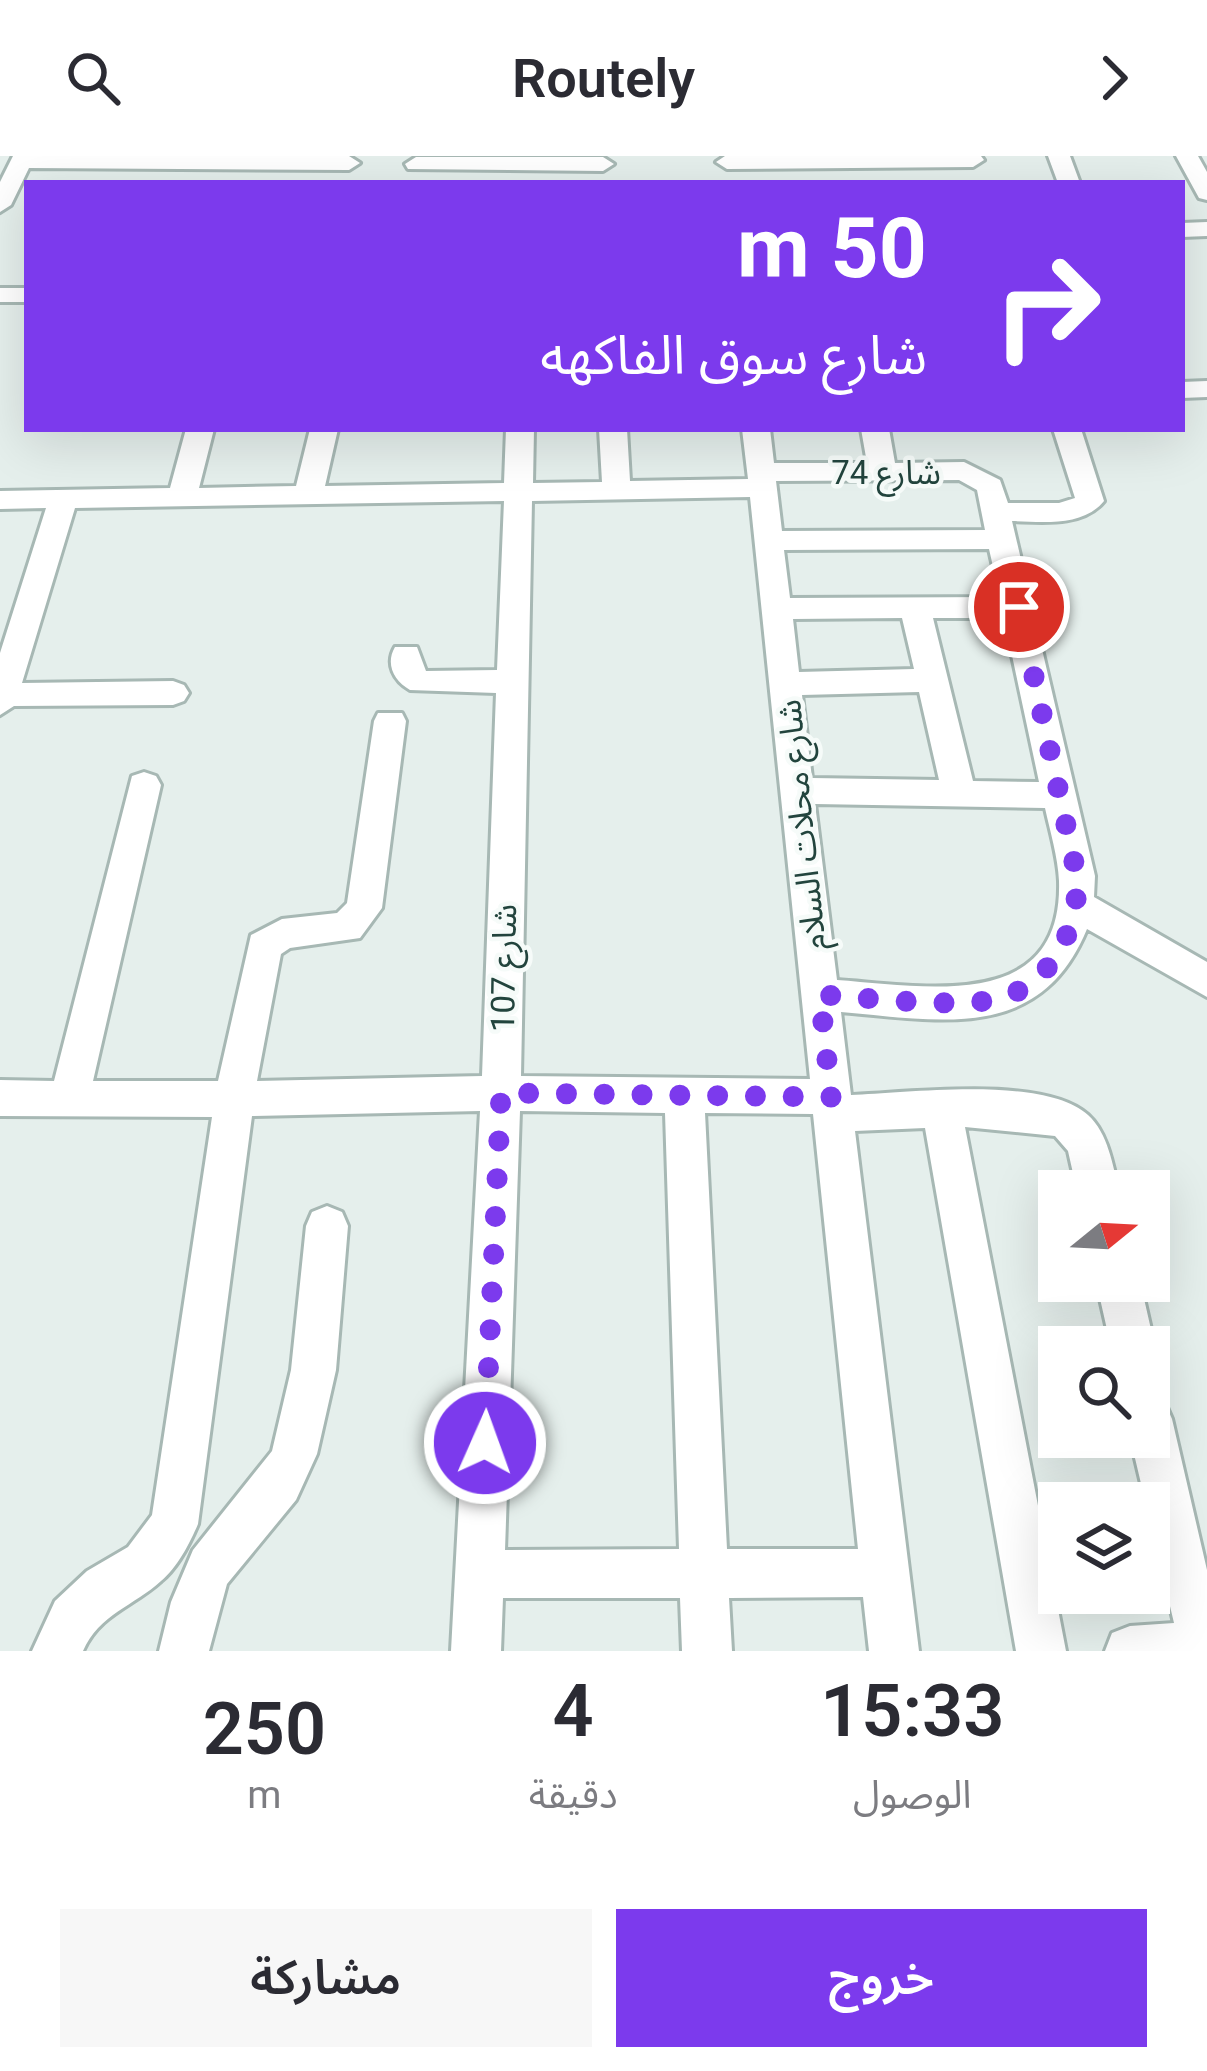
<!DOCTYPE html>
<html lang="ar">
<meta charset="utf-8">
<style>
:root{--surface:#fff;--page:#f7f7f7;--text:#2b2b33;--muted:#7c7c81;--accent:#7c3aed}
body{margin:0;font-family:Roboto,"Noto Sans Arabic",sans-serif;background:var(--page);color:var(--text);direction:rtl;height:100vh;display:flex;flex-direction:column;font-size:45px;white-space:nowrap}
*{box-sizing:border-box;margin:0}
p{font-size:39px;color:var(--muted)}
.icon{flex:none;width:66px;height:66px;fill:none;stroke:currentColor;stroke-width:2;stroke-linecap:round;stroke-linejoin:round}
.map{position:relative;height:1495px;overflow:hidden;direction:ltr}
.panel{display:flex;flex-direction:column;background:var(--surface);flex:1}
.panel>*{flex:none}
.guide{position:absolute;left:24px;top:24px;width:1161px;height:252px;border-radius:0px;box-shadow:0 12px 48px #0002;direction:rtl;background:#7c3aed;color:#fff;overflow:hidden}
.needle{width:78px;rotate:72deg}
.buttons{position:absolute;left:1038px;top:1014px;display:grid;gap:24px}
.buttons a{display:grid;place-items:center;width:132px;height:132px;border-radius:0px;background:var(--surface);box-shadow:0 12px 48px #0002;font-size:60px}
.pin{position:absolute;display:grid;place-items:center;width:102px;height:102px;color:#fff;margin:-51px;border:6px solid #fff;border-radius:50%;box-shadow:0 3px 12px #0007}
.me{position:absolute;width:132px;margin:-66px;rotate:2deg;stroke-linejoin:round;filter:drop-shadow(0 0 9px #0008)}
.turn{display:flex;align-items:center;gap:42px;height:252px;padding:0 60px;font-size:54px}
.turn .icon{width:156px;height:156px;stroke-width:2.5}
.turn b{display:block;font-size:84px;line-height:102px}
.eta{display:flex;justify-content:space-evenly;align-items:center;height:204px;text-align:center}
.eta b{font-size:72px;font-weight:600;line-height:84px}
.button{display:flex;gap:24px;margin-top:auto;padding:24px 60px}
.button a{flex:1;height:138px;border-radius:0px;background:var(--accent);color:#fff;font-size:48px;font-weight:600;line-height:138px;text-align:center}
.button a+a{background:var(--page);color:var(--text)}
header{display:flex;justify-content:space-between;align-items:center;height:156px;padding:0 60px;background:var(--surface);font-size:54px;font-weight:600}
.map>svg:first-child{display:block}
.lines{fill:none;stroke-linecap:round;stroke-linejoin:round}
.minor-casing{stroke:#a7b8b4;stroke-width:6}
.minor{fill:#fff;fill-rule:evenodd}
.route{stroke:#7c3aed;stroke-width:21;stroke-dasharray:0 37.8}
.labels{text-anchor:middle;stroke-width:9;stroke-linejoin:round;paint-order:stroke}
.street-label{font-size:33px;fill:#22443d;stroke:#f6fbf9}
</style>
<header><svg class="icon" aria-label="forward" viewBox="0 0 24 24"><path d="M9 5l7 7-7 7"/></svg>Routely<svg class="icon" aria-label="search" viewBox="0 0 24 24"><circle cx="10" cy="10" r="6"/><path d="M15 15l6 6"/></svg></header>
<div class="map">
<svg width="1207" height="1495" viewBox="0 0 1207 1495">
<rect width="100%" height="100%" fill="#e5efec"/>
<g class="lines">
<g class="minor-casing">
<path id="minor" d="M13 0H349L360 7 349 14 29 12 11 49 0 56V26Z
M725 0H981L984 4 973 11 727 13 716 6Z
M1048 0H1070L1080 27H1058Z
M1176 0H1198L1207 16V44L1199 42Z
M416 1H603L614 8 603 15 408 13 405 8Z
M1207 66V80L1182 81V67Z
M0 132H27V146H0Z
M1207 225V241L1182 242V226Z
M186 273H214L199 332 296 330 310 273H338L325 330 504 327 506 273H534L533 327 602 326 599 273H627L630 325 748 323 742 273H770L774 307H867L861 273H889L895 307 964 306 1000 324 1008 347H1059L1075 342 1053 273H1081L1104 345C1083 371 1043 366 1012 365L1095 720 1094 741 1207 806V841L1087 773C1040 886 943 865 841 856L851 939C907 937 1045 919 1088 959 1108 977 1113 1010 1119 1035H1077L1068 995 1055 980 965 971 1066 1495H1016L925 972 855 975 919 1495H869L863 1441 729 1442 732 1495H682L680 1442H503L501 1495H451L480 955 252 960 198 1368C190 1387 177 1412 161 1425 134 1450 99 1458 83 1495H32L55 1445 87 1415 128 1391 152 1359 212 961 0 960V924L54 925 132 620 144 616 156 620 161 629 93 925H218L251 779 282 763 337 757 347 747 374 565 378 557H402L406 565 382 752 360 782 290 792 281 798 257 925 482 920 496 537 410 534C394 525 385 508 395 491H417L426 515 497 514 504 345 75 352 22 527 173 525 184 529 189 537 184 545 173 549 14 550 0 559V497L46 352 0 353V335L170 332ZM959 324 977 334 985 374 782 375 776 325ZM750 341 810 923 521 920 532 345ZM989 393 1000 441 790 442 784 394ZM902 462 914 513 799 516 793 463ZM933 462H1004L1039 626 973 625ZM919 536 939 624 812 622 802 539ZM815 648 1045 652C1050 675 1058 701 1059 725 1063 858 924 830 837 824ZM520 955 665 957 679 1393 505 1394ZM705 957 813 958 858 1393H727Z
M327 1050 342 1056 348 1070 336 1214 317 1298 296 1344 227 1428 209 1495H159L171 1446 193 1394 272 1295 291 1214 306 1070 312 1056Z
M1096 1125H1140L1155 1191 1149 1206V1191H1111Z
M1149 1240 1165 1247 1172 1263 1207 1414V1495H1105L1112 1477 1130 1470 1174 1467 1130 1281H1149Z"/>
</g>
<use href="#minor" class="minor"/>
</g>
<g class="lines">
<path class="route" d="M485 1287 501 937 831 941 820 839C865 841 968 855 1007 840 1056 822 1079 768 1077 720L1019 451"/>
</g>
<g class="labels">
<g class="street-label">
<text x="886" y="328">شارع 74</text>
<text transform="translate(801 669) rotate(-96)" y="12">شارع محلات السلام</text>
<text transform="translate(503 812) rotate(-89)" y="12">شارع 107</text>
</g>
</g>
</svg>
<div class="buttons">
<a><svg class="needle" viewBox="-14 -14 28 28"><path d="M0-13l5 13h-10z" fill="#e53935"/><path d="M0 13l5-13h-10z" fill="#7c7c81"/></svg></a>
<a><svg class="icon" aria-label="search" viewBox="0 0 24 24"><circle cx="10" cy="10" r="6"/><path d="M15 15l6 6"/></svg></a>
<a><svg class="icon" aria-label="layers" viewBox="0 0 24 24"><path d="M12 4l9 5-9 5-9-5zM3 14l9 5 9-5"/></svg></a>
</div>
<div class="pin" style="left:1019px;top:451px;background:#d93025"><svg class="icon" aria-label="arrive" viewBox="0 0 24 24"><path d="M6 21V4h12l-3 4 3 4H6"/></svg></div>
<svg class="me" style="left:485px;top:1287px" viewBox="-20 -20 40 40"><circle r="17" fill="#7c3aed" stroke="#fff" stroke-width="3"/><path d="M0-11L8 9 0 5-8 9z" fill="#fff"/></svg>
<div class="guide">
<div class="turn"><svg class="icon" aria-label="right" viewBox="0 0 24 24"><path d="M7 20v-9h11M14 6l5 5-5 5"/></svg><div><b>50 m</b>شارع سوق الفاكهه</div></div>
</div>
</div>
<section class="panel">
<div class="eta">
<div><b>15:33</b><p>الوصول</p></div>
<div><b>4</b><p>دقيقة</p></div>
<div><b>250</b><p>m</p></div>
</div>
<div class="button"><a>خروج</a><a>مشاركة</a></div>
</section>
